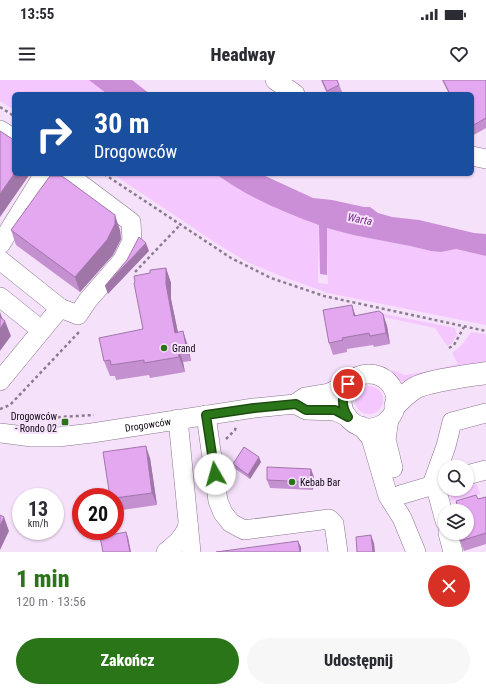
<!DOCTYPE html>
<html lang="pl">
<meta charset="utf-8">
<style>
:root{--surface:#fff;--page:#f7f7f7;--text:#2b2b33;--muted:#7c7c81;--accent:#2b7519}
body{margin:0;font-family:"Roboto Condensed",sans-serif;background:var(--page);color:var(--text);height:100vh;display:flex;flex-direction:column;font-size:15px;white-space:nowrap}
*{box-sizing:border-box;margin:0}
p{font-size:13px;color:var(--muted)}
.icon{flex:none;width:22px;height:22px;fill:none;stroke:currentColor;stroke-width:2;stroke-linecap:round;stroke-linejoin:round}
.map{position:relative;height:472px;overflow:hidden}
.side{display:flex;flex-direction:column;background:var(--surface);flex:1}
.side>*{flex:none}
.banner{position:absolute;left:12px;top:12px;width:462px;height:84px;border-radius:6px;box-shadow:0 1px 3px #0004;background:#1a4fa0;color:#fff;overflow:hidden}
.controls{position:absolute;left:438px;top:380px;display:grid;gap:8px}
.controls a{display:grid;place-items:center;width:36px;height:36px;border-radius:50%;background:var(--surface);box-shadow:0 1px 3px #0004;font-size:20px}
.speed{position:absolute;left:12px;top:408px;display:flex;gap:8px;font-size:20px;font-weight:700;text-align:center}
.speed>*{display:grid;place-content:center;width:52px;height:52px;border-radius:50%;background:var(--surface);box-shadow:0 1px 3px #0004;line-height:1}
.speed small{font-size:10px;font-weight:400}
.speed .limit{border:6px solid #d22;background:#fff;color:#111}
.pin{position:absolute;display:grid;place-items:center;width:34px;height:34px;color:#fff;margin:-17px;border:2px solid #fff;border-radius:50%;box-shadow:0 1px 4px #0007}
.me{position:absolute;width:44px;margin:-22px;rotate:353deg;stroke-linejoin:round;filter:drop-shadow(0 0 3px #0008)}
.turn{display:flex;align-items:center;gap:14px;height:84px;padding:0 16px;font-size:18px}
.turn .icon{width:52px;height:52px;stroke-width:2.5}
.turn b{display:block;font-size:28px;line-height:34px}
.round{display:grid;place-items:center;flex:none;width:42px;height:42px;border-radius:21px;background:var(--page)}
.headline{display:flex;align-items:center;justify-content:space-between;height:68px;padding:0 16px}
h1{font-size:24px;font-weight:800;line-height:30px;color:var(--accent)}
.button{display:flex;gap:8px;margin-top:auto;padding:8px 16px}
.button a{flex:1;height:46px;border-radius:24px;background:var(--accent);color:#fff;font-size:16px;font-weight:800;line-height:46px;text-align:center}
.button a+a{background:var(--page);color:var(--text)}
.status{display:flex;justify-content:space-between;align-items:center;height:28px;padding:0 20px;background:var(--surface);direction:ltr}
.status svg{height:11px;fill:currentColor}
header{display:flex;justify-content:space-between;align-items:center;height:52px;padding:0 16px;background:var(--surface);font-size:18px;font-weight:800}
.map>svg:first-child{display:block}
.green{fill:#f5c7ff}
.water{fill:#ca8fd6}
.lines{fill:none;stroke-linecap:round;stroke-linejoin:round}
.minor-casing{stroke:#89768d;stroke-width:20}
.major-casing{stroke:#89768d;stroke-width:23}
.path{stroke:#8a7c8e;stroke-width:2.5;stroke-dasharray:3 3;stroke-linecap:butt}
.minor{stroke:#fff;stroke-width:19}
.major{stroke:#fff;stroke-width:22}
.wall{fill:#c490cf}
.shaded-wall{fill:#a076a9}
.building{fill:#e4a8f1;stroke:#a076a9}
.route-casing{stroke:#1c4c10;stroke-width:10}
.route{stroke:#2b7519;stroke-width:7}
.poi-dot{fill:#2b7519;stroke:#f6e1fb;stroke-width:1.5}
.labels{text-anchor:middle;stroke-width:4;stroke-linejoin:round;paint-order:stroke}
.poi-label{font-size:10px;fill:#0f0811;stroke:#f6e1fb;text-anchor:start}
.street-label{font-size:10px;fill:#0f0811;stroke:#f6e1fb}
.water-label{font-size:11px;font-style:italic;fill:#763085;stroke:#f6e1fb}
</style>
<div class="status"><b>13:55</b><svg viewBox="0 0 49 12"><path d="M0 12V9h3v3zM5 12V6h3v6zM10 12V3h3v9zM15 12V0h3v12zM26 1h20v11H26zM47 4h2v5h-2z"/></svg></div>
<header><svg class="icon" aria-label="menu" viewBox="0 0 24 24"><path d="M4 6h16M4 12h16M4 18h16"/></svg>Headway<svg class="icon" aria-label="heart" viewBox="0 0 24 24"><path d="M12 20l-8-8c-3-5 5-10 8-4 3-6 11-1 8 4z"/></svg></header>
<div class="map">
<svg width="486" height="472" viewBox="0 0 486 472">
<rect width="100%" height="100%" fill="#f6e1fb"/>
<path class="green" d="M0 0H89L107 14H14V30L0 21Z
M113 94H216C247 117 283 132 319 145L318 203 328 204 326 147 353 155 410 166 431 171 441 172 456 169 486 176V245L328 213 281 196 249 183 219 165Z
M374 232 455 248 457 255 452 263 447 266 435 248 374 235Z
M471 252 486 254V287L405 302 397 300 390 294 392 290 405 295 424 292 458 284 452 273 461 266Z
M355 320a14 14 0 1 1 28 0a14 14 0 1 1-28 0Z
M477 404 480 414 452 421 450 420 453 411 467 409V407Z"/>
<path class="water" d="M89 0H132L150 14H107Z
M216 94H261L313 118 332 120 364 127H370L378 133 392 137 419 140 474 153 486 154V176L456 169 441 172 431 171 410 166 353 155 327 148V195L320 194 319 145C283 132 247 117 216 94Z"/>
<g class="lines">
<g class="minor-casing">
<g id="minor">
<path d="M275 0 295 14"/>
<path d="M0 50 14 59"/>
<path d="M472 76 486 79"/>
<path d="M0 165 44 94"/>
<path d="M0 180 60 228"/>
<path d="M0 217 41 250"/>
<circle cx="369" cy="321" r="27"/>
<path d="M0 301 60 228 78 235 88 220 122 181 132 161 131 142 67 94"/>
<path d="M295 324 305 317 329 313 348 304"/>
<path d="M206 335 218 421 223 433 231 443 244 450 329 439 334 444 338 472"/>
<path d="M178 339 191 472"/>
<path d="M389 339 386 359 393 388"/>
<path d="M361 346 371 358 388 416 402 438 416 472"/>
<path id="s1" d="M0 353 32 357H58L92 353 254 328 295 324 306 330 335 331 348 337"/>
<path d="M467 395 486 390"/>
<path d="M435 404 445 441"/>
<path d="M432 405 446 366 452 342 486 333"/>
<path d="M400 415 444 402"/>
<path d="M448 453 453 472"/>
<path d="M166 472C176 464 184 458 188 445"/>
</g>
</g>
<g class="major-casing">
<path id="major" d="M396 324C402 318 408 312 415 308 431 300 468 296 486 293"/>
</g>
<path class="path" d="M0 27 14 36
M104 94 231 178 271 198 324 216 486 251
M135 192 180 145
M449 268 454 265 464 247
M0 329 10 325 80 251
M34 340 43 338 94 335
M226 359 235 350 236 346"/>
<use href="#minor" class="minor"/>
<use href="#major" class="major"/>
</g>
<path class="wall" d="M321 0H337L343 14H327Z
M442 0H486V48L472 56V14H449Z
M11 150H120L121 159 113 175 80 212 16 165Z
M166 188 171 203V219L178 252 188 266 191 281 183 282 185 292 150 298 149 295 116 300 115 296H110L104 281 143 249 135 202 150 193Z
M383 234 387 246 390 264 374 267 373 265 347 269V272L333 275 329 263Z
M150 378 157 425 115 431V417Z
M261 382 250 399 234 388 233 384Z
M314 397 313 410 270 408 267 400Z
M486 417V464L464 471 460 461 478 419Z"/>
<path class="shaded-wall" d="M14 94H30L0 137V114Z
M115 135 120 150 121 159 113 175 80 212 75 197Z
M146 163 149 171 108 214 105 206Z
M166 188 171 203V219L181 268 175 253 166 204Z
M352 225 356 237 354 236Z
M0 232 4 243 0 248Z
M383 234 387 246 390 264 386 253Z
M5 241 11 256 0 271V249Z
M183 251 188 266 191 281 186 266Z
M178 267 183 282 185 292 179 277Z
M146 366 150 378 157 425 152 413Z
M259 377 261 382 250 399 248 395Z
M311 389 314 397 313 410 310 402Z
M4 437 9 451 0 470V446Z
M126 452 128 457 131 472H130Z
M371 455 374 463 375 472H373Z
M298 461 301 467V472H300Z"/>
<path class="building" d="M322 0H337L339 5 327 11Z
M443 0H486V38L472 46V14H450Z
M0 51 14 60V94L0 114Z
M50 96H62L115 135V144L107 160 75 197 11 150Z
M139 157 146 163 105 206 127 180Z
M166 188V204L175 253 183 251 186 266 178 267 179 277 144 283V280L111 285 110 280 104 281 99 258 143 249 134 203 135 202 134 196 150 193V190Z
M352 225 354 236 379 231 383 234 386 253 370 256 369 253 342 258 343 260 329 263 323 230Z
M0 237 5 241 0 249Z
M146 366 152 413 115 418V417H110L103 372Z
M244 367 259 377 248 395 233 384Z
M267 387 311 389 310 402 267 400Z
M476 415 478 419 486 417V453L460 461 458 453H467V431H459L456 421Z
M0 435 4 437 0 446Z
M126 452 130 472H103L100 457Z
M371 455 373 472H357L356 457Z
M298 461 300 472H216Z"/>
<g class="lines">
<g class="route-casing">
<path id="route" d="M215 394 206 335 254 328 296 324 306 330H335L348 337C341 326 341 316 348 304"/>
</g>
<use href="#route" class="route"/>
</g>
<g class="poi-dot">
<circle cx="164" cy="268" r="4"/>
<rect x="61" y="338" width="8" height="8" rx="2"/>
<circle cx="292" cy="402" r="4"/>
</g>
<g class="labels">
<g class="poi-label">
<text x="172" y="272">Grand</text>
<text x="57" y="340" text-anchor="end">Drogowców<tspan x="57" dy="12">- Rondo 02</tspan></text>
<text x="300" y="406">Kebab Bar</text>
</g>
<g class="street-label">
<text dy="4" stroke="none"><textPath href="#s1" startOffset="149">Drogowców</textPath></text>
</g>
<g class="water-label">
<text transform="translate(360 139) rotate(11)" y="4">Warta</text>
</g>
</g>
</svg>
<div class="controls">
<a><svg class="icon" aria-label="search" viewBox="0 0 24 24"><circle cx="10" cy="10" r="6"/><path d="M15 15l6 6"/></svg></a>
<a><svg class="icon" aria-label="layers" viewBox="0 0 24 24"><path d="M12 4l9 5-9 5-9-5zM3 14l9 5 9-5"/></svg></a>
</div>
<div class="speed"><div>13<small>km/h</small></div><div class="limit">20</div></div>
<div class="pin" style="left:348px;top:304px;background:#d93025"><svg class="icon" aria-label="arrive" viewBox="0 0 24 24"><path d="M6 21V4h12l-3 4 3 4H6"/></svg></div>
<svg class="me" style="left:215px;top:394px" viewBox="-20 -20 40 40"><circle r="19" fill="#fff"/><path d="M0-13L10 11 0 6-10 11z" fill="#2b7519"/></svg>
<div class="banner">
<div class="turn"><svg class="icon" aria-label="right" viewBox="0 0 24 24"><path d="M7 20v-9h11M14 6l5 5-5 5"/></svg><div><b>30 m</b>Drogowców</div></div>
</div>
</div>
<section class="side">
<div class="headline"><div><h1>1 min</h1><p>120 m · 13:56</p></div><a class="round" style="background:#d93025;color:#fff"><svg class="icon" aria-label="close" viewBox="0 0 24 24"><path d="M6 6l12 12M18 6L6 18"/></svg></a></div>
<div class="button"><a>Zakończ</a><a>Udostępnij</a></div>
</section>
